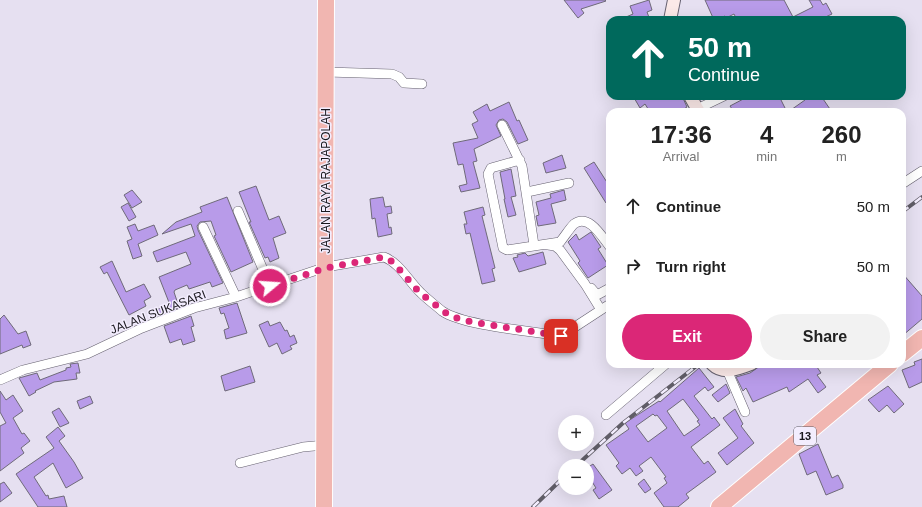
<!DOCTYPE html>
<meta charset="utf-8">
<style>
:root{--surface:#fff;--page:#f2f2f2;--text:#222;--muted:#767676;--accent:#db2777}
body{margin:0;font-family:Arial,sans-serif;background:var(--page);color:var(--text);height:100vh;display:flex;flex-direction:column;font-size:15px;white-space:nowrap}
*{box-sizing:border-box;margin:0}
p{font-size:13px;color:var(--muted)}
.icon{flex:none;width:22px;height:22px;fill:none;stroke:currentColor;stroke-width:2;stroke-linecap:round;stroke-linejoin:round}
.map{position:relative;flex:1;overflow:hidden}
.drawer{position:absolute;left:606px;top:108px;width:300px;height:260px;display:flex;flex-direction:column;background:var(--surface);border-radius:12px;box-shadow:0 4px 16px #0002}
.drawer>*{flex:none}
.banner{position:absolute;left:606px;top:16px;width:300px;height:84px;border-radius:12px;box-shadow:0 4px 16px #0002;background:#00695c;color:#fff;overflow:hidden}
.controls{position:absolute;left:558px;top:415px;display:grid;gap:8px}
.controls a{display:grid;place-items:center;width:36px;height:36px;border-radius:50%;background:var(--surface);box-shadow:0 4px 16px #0002;font-size:20px}
.pin{position:absolute;display:grid;place-items:center;width:34px;height:34px;color:#fff;margin:-17px;border-radius:8px;box-shadow:0 2px 6px #0006}
.me{position:absolute;width:44px;margin:-22px;rotate:72deg;stroke-linejoin:round;filter:drop-shadow(0 0 3px #0008)}
.turn{display:flex;align-items:center;gap:14px;height:84px;padding:0 16px;font-size:18px}
.turn .icon{width:52px;height:52px;stroke-width:2.5}
.turn b{display:block;font-size:28px;line-height:34px}
.eta{display:flex;justify-content:space-evenly;align-items:center;height:68px;text-align:center}
.eta b{font-size:24px;font-weight:600;line-height:28px}
.primary-button{display:flex;gap:8px;margin-top:auto;padding:8px 16px}
.primary-button a{flex:1;height:46px;border-radius:24px;background:var(--accent);color:#fff;font-size:16px;font-weight:600;line-height:46px;text-align:center}
.primary-button a+a{background:var(--page);color:var(--text)}
ul{padding:0;list-style:none}
li{display:flex;align-items:center;gap:12px;height:60px;padding:0 16px}
li div{flex:1}
li b{display:block;font-size:15px}
li em{font-style:normal}
.map>svg:first-child{display:block}
.building{fill:#b89be9;stroke:#6f6a79;fill-rule:evenodd}
.lines{fill:none;stroke-linecap:round;stroke-linejoin:round}
.street-casing{stroke:#65606f;stroke-width:10}
.secondary-casing{stroke:#65606f;stroke-width:14}
.highway-casing{stroke:#fff;stroke-width:18}
.street{stroke:#fff;stroke-width:9}
.secondary{stroke:#fbe9e8;stroke-width:12}
.highway{stroke:#f1b6b1;stroke-width:16}
.rail-casing{stroke:#605d67;stroke-width:4}
.rail{stroke:#f3edfe;stroke-width:2.5;stroke-dasharray:8;stroke-linecap:butt}
.route{stroke:#db2777;stroke-width:7;stroke-dasharray:0 12.6}
.labels{text-anchor:middle;stroke-width:3;stroke-linejoin:round;paint-order:stroke}
.shield{fill:#f3edfe;stroke:#5b5861;stroke-width:1}
.shield-label{font-size:11px;font-weight:bold;fill:#1a181e}
.street-label{font-size:12px;fill:#1a181e;stroke:#f3edfe}
</style>
<div class="map">
<svg width="922" height="507" viewBox="0 0 922 507">
<rect width="100%" height="100%" fill="#e6e0f1"/>
<path class="building" d="M564 0H605L606 1 581 9 584 13 578 18Z
M649 0 652 10 647 12 650 20H619L633 14 630 6Z
M705 0H784L793 17 813 7 809 0H820L823 5 826 3 832 14 819 20H737L734 14 726 18 725 16 714 20Z
M633 96H682L687 107 682 110 684 112H650L645 104 640 108Z
M749 96H779L787 112H734L730 106Z
M802 96H821L832 112H788L805 100Z
M509 102 517 121 519 120 528 140 518 144 507 122 503 119 499 120 496 125 501 136 474 149 477 161 473 162 480 188 461 192 459 186 467 184 463 164 458 165 453 143 478 138 472 124 478 121 473 112 487 104 490 111Z
M562 155 566 168 546 173 543 163Z
M594 162 610 187V200L606 203 584 168Z
M511 169 516 196 511 197 516 215 508 217 504 199H505L500 172Z
M256 186 269 220 279 216 286 233 273 238 279 258 270 262 268 257 265 258 249 222H251L239 192Z
M132 190 142 202 132 208 124 195Z
M564 190 566 200 551 204 556 223 538 226 536 216 539 215 536 202 551 198 550 194Z
M227 197 253 262 231 272 214 236 216 235 211 221 200 222 197 226 198 230 223 283 212 287 210 282 189 289 187 285 175 290 174 292 178 304 185 302 186 305 152 318 150 312 170 305 159 277 191 264 186 252 157 262 153 252 195 236 191 224 162 234 176 222 202 212 200 207Z
M383 197 385 207 391 206 392 213 387 214 389 228 391 227 392 234 378 237 375 218 372 219 370 199Z
M128 203 136 217 129 221 121 207Z
M483 207 485 215 482 216 495 268 492 269 495 281 482 284 470 233 466 234 464 224H467L464 212Z
M135 224 138 231 154 225 158 235 138 244 142 256 133 259 127 241 132 239 127 227Z
M591 232 601 247 598 249 608 265 588 278 578 263 580 261 568 242 576 234 579 240Z
M543 252 546 264 519 272 513 258 518 257 517 255 525 253 528 256Z
M112 261 126 292 144 284 151 297 144 301 146 306 129 315 107 272 104 274 100 267Z
M902 273 922 296V319L902 336Z
M237 303 247 333 226 339 224 330 229 328 224 313 221 314 219 308Z
M4 315 18 334 26 331 31 345 23 348 22 345 0 354V319Z
M191 316 194 326 191 327 195 341 183 345 181 339 170 343 164 326Z
M268 321 270 326 280 322 285 331 287 330 290 337 294 335 297 343 290 346 292 349 282 354 277 343 269 347 259 325Z
M922 359V382L909 388 902 370 915 365 914 362Z
M78 363 80 373H76L77 379 54 382 35 391 36 392 29 396 19 378 37 373 40 380 66 370V368L71 367 70 364Z
M763 364H815L821 373 817 375 826 387 818 393 808 379 789 392 787 387 753 402 746 388 743 391 736 377 750 373Z
M250 366 255 382 225 391 221 376Z
M699 368 714 387 708 391 705 387 694 396 712 419 714 417 720 425 691 447 704 464 708 461 716 472 686 494 689 498 678 507H664L654 493 667 483 664 478 666 477 651 457 639 466 643 471 636 476 630 468 622 474 616 466 619 463 606 445 629 429 625 423 659 401 660 402ZM683 399 699 420 697 421 700 425 684 436 667 411ZM653 414 655 416 657 415 667 428 648 442 636 426Z
M726 384 730 393 718 402 712 395Z
M888 386 904 404 894 413 887 405 879 412 868 400Z
M0 391 6 400 13 395 23 411 13 418 22 434 24 433 30 441 21 448 24 453 0 471V426L6 423 0 412Z
M90 396 93 403 80 409 77 401Z
M59 408 69 423 60 427 52 412Z
M735 409 743 424 741 426 754 443 727 465 718 453 738 438 723 418Z
M58 427 65 436 59 441 74 462 83 478 66 488 53 463 34 477 46 496 48 495 49 499 64 496 67 507H38L16 474 54 448 46 437Z
M818 444 832 478 838 475 843 485V488L826 495 816 471 807 475 799 454Z
M593 464 612 490 599 499 593 490 596 488 587 474V468Z
M644 479 651 489 645 493 638 484Z
M4 482 12 493 0 502V484Z"/>
<g class="lines">
<g class="street-casing">
<path id="street" d="M327 72 392 74 399 77 404 83 422 84
M697 109 724 96
M502 125 522 166 534 245
M520 160 491 168 488 174 503 248 507 250 560 242C565 236 569 229 574 224 589 213 602 237 610 247
M902 184 922 171
M527 192 569 183
M238 211 270 286
M203 227 236 297
M548 245 555 246 560 250 585 284 601 310
M591 288 597 295 610 288
M727 370 745 412
M0 380 23 370 87 354 142 328 194 308 236 297 326 267 384 257C400 263 409 282 421 293 427 299 435 305 442 311 464 326 532 331 561 336L610 304
M606 415 666 364
M240 463 303 447 325 445"/>
</g>
<g class="secondary-casing">
<path id="secondary" d="M670 20 674 0
M690 96 699 112
M712 364C723 375 738 369 751 364"/>
</g>
<g class="highway-casing">
<path id="highway" d="M902 354 922 338
M324 507 326 0
M719 507 890 364"/>
</g>
<use href="#street" class="street"/>
<use href="#secondary" class="secondary"/>
<use href="#highway" class="highway"/>
<g class="rail-casing">
<path id="rail" d="M902 212 922 197
M576 466 623 423 699 364
M533 507 565 476"/>
</g>
<use href="#rail" class="rail"/>
</g>
<g class="lines">
<path class="route" d="M270 286 326 268 384 257 393 262 420 293 450 316 472 322 561 336"/>
</g>
<g class="labels">
<rect class="shield" x="794" y="427" width="22" height="18" rx="3"/>
<g class="shield-label">
<text x="805" y="440">13</text>
</g>
<g class="street-label">
<text transform="translate(326 181) rotate(-90)" y="4">JALAN RAYA RAJAPOLAH</text>
<text transform="translate(158 312) rotate(-21)" y="4">JALAN SUKASARI</text>
</g>
</g>
</svg>
<div class="controls">
<a>+</a>
<a>−</a>
</div>
<div class="pin" style="left:561px;top:336px;background:#d93025"><svg class="icon" aria-label="arrive" viewBox="0 0 24 24"><path d="M6 21V4h12l-3 4 3 4H6"/></svg></div>
<svg class="me" style="left:270px;top:286px" viewBox="-20 -20 40 40"><circle r="17" fill="#db2777" stroke="#fff" stroke-width="3"/><path d="M0-11L8 9 0 5-8 9z" fill="#fff"/></svg>
<div class="banner">
<div class="turn"><svg class="icon" aria-label="ahead" viewBox="0 0 24 24"><path d="M12 20V5M6 11l6-6 6 6"/></svg><div><b>50 m</b>Continue</div></div>
</div>
<section class="drawer">
<div class="eta">
<div><b>17:36</b><p>Arrival</p></div>
<div><b>4</b><p>min</p></div>
<div><b>260</b><p>m</p></div>
</div>
<ul>
<li><svg class="icon" aria-label="ahead" viewBox="0 0 24 24"><path d="M12 20V5M6 11l6-6 6 6"/></svg><div><b>Continue</b></div><em>50 m</em></li>
<li><svg class="icon" aria-label="right" viewBox="0 0 24 24"><path d="M7 20v-9h11M14 6l5 5-5 5"/></svg><div><b>Turn right</b></div><em>50 m</em></li>
</ul>
<div class="primary-button"><a>Exit</a><a>Share</a></div>
</section>
</div>
